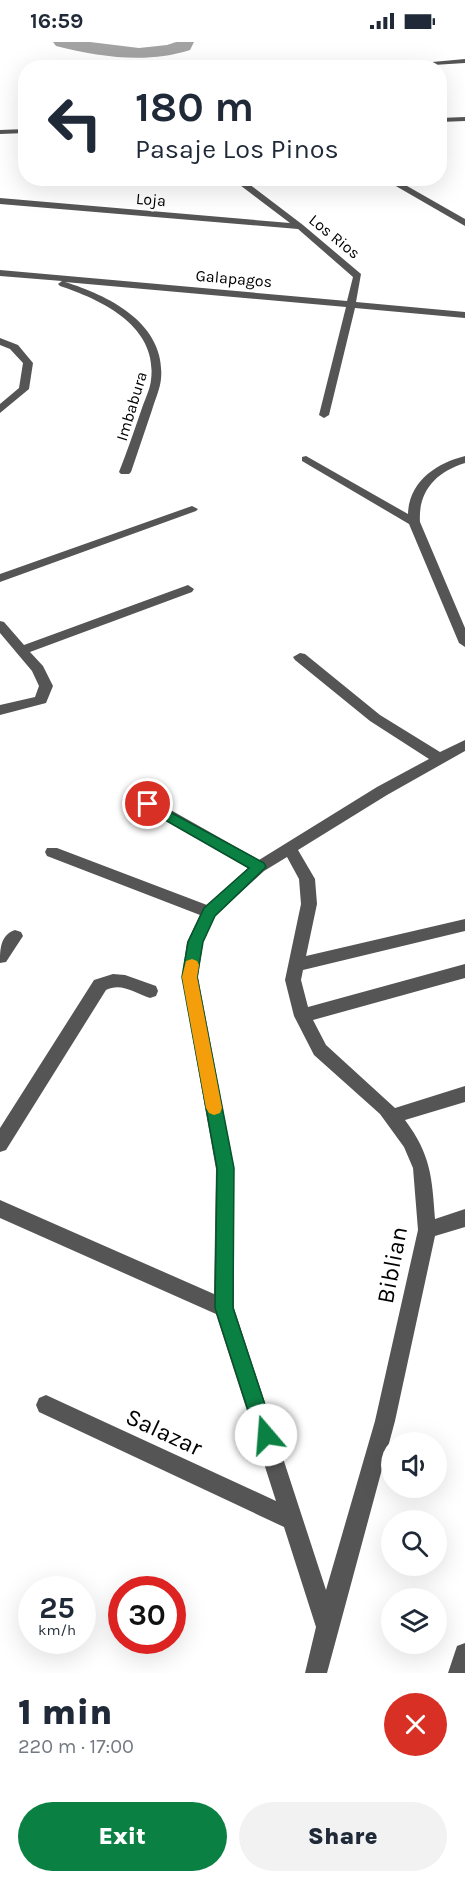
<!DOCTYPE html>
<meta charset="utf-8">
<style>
:root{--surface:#fff;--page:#f2f2f3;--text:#1f2937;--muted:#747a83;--accent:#0b8043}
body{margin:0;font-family:Karla,sans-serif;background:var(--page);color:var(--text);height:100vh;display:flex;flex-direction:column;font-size:22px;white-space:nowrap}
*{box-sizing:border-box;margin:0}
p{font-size:20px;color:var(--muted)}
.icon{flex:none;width:33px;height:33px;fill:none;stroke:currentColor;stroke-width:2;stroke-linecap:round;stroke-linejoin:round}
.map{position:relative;height:1631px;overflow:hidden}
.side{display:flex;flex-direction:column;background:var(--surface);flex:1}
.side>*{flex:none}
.top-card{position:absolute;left:18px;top:18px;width:429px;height:126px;border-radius:24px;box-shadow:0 6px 24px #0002;background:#fff;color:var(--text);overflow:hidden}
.buttons{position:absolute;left:381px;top:1390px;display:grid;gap:12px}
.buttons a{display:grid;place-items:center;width:66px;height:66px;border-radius:50%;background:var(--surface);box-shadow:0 6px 24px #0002;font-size:30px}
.speed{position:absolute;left:18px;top:1534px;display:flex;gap:12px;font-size:30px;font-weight:700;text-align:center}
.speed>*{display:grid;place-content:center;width:78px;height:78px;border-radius:50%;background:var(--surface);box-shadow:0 6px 24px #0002;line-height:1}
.speed small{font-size:15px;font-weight:400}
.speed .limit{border:9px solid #d22;background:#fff;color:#111}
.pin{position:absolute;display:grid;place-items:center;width:51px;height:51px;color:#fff;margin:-26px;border:3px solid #fff;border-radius:50%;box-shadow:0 2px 6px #0007}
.me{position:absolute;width:66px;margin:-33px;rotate:342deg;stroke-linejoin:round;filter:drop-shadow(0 0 4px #0008)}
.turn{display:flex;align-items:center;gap:21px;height:126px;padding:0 18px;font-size:27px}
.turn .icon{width:78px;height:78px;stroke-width:2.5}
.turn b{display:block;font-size:42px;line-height:51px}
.round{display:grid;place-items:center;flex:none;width:63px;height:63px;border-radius:32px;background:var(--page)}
.overview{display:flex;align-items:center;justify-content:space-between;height:102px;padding:0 18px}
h1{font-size:36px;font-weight:800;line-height:45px}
.action{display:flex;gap:12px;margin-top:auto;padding:12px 18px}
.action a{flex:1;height:69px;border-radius:36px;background:var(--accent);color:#fff;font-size:24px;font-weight:800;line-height:69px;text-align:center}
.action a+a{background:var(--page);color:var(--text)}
.status{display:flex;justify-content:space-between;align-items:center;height:42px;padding:0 30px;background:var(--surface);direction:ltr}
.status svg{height:16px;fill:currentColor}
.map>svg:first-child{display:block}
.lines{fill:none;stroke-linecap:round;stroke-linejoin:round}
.river{fill:#a3a3a3;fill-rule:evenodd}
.minor{fill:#555;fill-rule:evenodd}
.route{fill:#0b8043;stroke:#07532c;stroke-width:1.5}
.slow{fill:#f59e0b}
.labels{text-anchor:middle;stroke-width:5;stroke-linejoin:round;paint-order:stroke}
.far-street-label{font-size:16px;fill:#000;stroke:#fff}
.near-street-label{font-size:24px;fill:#000;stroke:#fff}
</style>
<div class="status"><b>16:59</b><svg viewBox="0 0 49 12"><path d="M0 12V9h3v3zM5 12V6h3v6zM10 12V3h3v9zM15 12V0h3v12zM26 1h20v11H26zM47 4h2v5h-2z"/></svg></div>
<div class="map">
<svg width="465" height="1631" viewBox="0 0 465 1631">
<rect width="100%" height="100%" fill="#fff"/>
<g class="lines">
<path class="river" d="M53 0H90L139 6 167 3 176 0H194L190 8C146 22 101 15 56 4Z"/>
<path class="minor" d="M465 17V21L386 26 389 24Z
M465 75V79L440 80V76Z
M26 87V91L0 92V88Z
M241 136 303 183 361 232 356 260 465 270V276L355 266 329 373 324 376 319 373 346 265 65 240C110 254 166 282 161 337 160 347 155 358 152 368 145 389 138 409 131 430L129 432H121L119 430C127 410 134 389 141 369 144 359 150 348 151 338 158 284 102 258 60 244L58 242 62 239 0 234V228L347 259 353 235 298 187 0 162V156L290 181 232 137Z
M382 136H393L465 177V184Z
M0 296 18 303 33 321 29 347 0 371V362L19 346 23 321 10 307 0 303Z
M306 414 408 472C409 439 437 421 465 414V421C436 430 418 449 420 480L465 586V605L459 601 409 482 302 419V415Z
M192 464 198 467 196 469 0 540V532Z
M188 543 194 547 192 550 30 610 43 624 53 644 46 661 0 673V663L35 655 39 644 32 629 0 591V579L4 580 24 603Z
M300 611 305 612 380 673 440 710 465 698V709L387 753 298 808 315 837 317 862 306 914 465 877V889L303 928 301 938 308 965 465 922V936L313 978 326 1003 395 1066 465 1044V1060L405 1078C431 1113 432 1135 435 1177L465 1167V1185L435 1194 395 1379 327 1631H305L316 1585 284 1485 39 1370 36 1363 39 1356 46 1353 276 1459 216 1272 0 1176V1158L214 1252 216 1127 182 935 187 900 200 873 47 814 45 810 47 806H57L207 863 248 826 143 766 141 762 143 758H153L259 818 377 745 429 717 370 679 295 618 293 615ZM287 815 299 837 301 862 285 938 294 974 314 1013 380 1072 404 1105 413 1126 418 1188 375 1379 326 1548 234 1266V1127L198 935 203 900 215 874 264 829Z
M15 888 21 890 23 894 6 920 0 921C0 908 0 893 15 888Z
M113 932 125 933 156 944 158 949 156 954 150 956C135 951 121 940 106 948L6 1108 0 1110V1086L94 938Z
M465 1601V1631H448L457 1604Z"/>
</g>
<path class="route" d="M148 758 264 821 266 825 215 874 203 900 197 935 234 1126 233 1266 275 1393 272 1400 266 1402 259 1400 256 1393 215 1266 217 1126 182 935 188 900 204 866 249 826 144 766 142 762Z"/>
<path class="slow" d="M192 917 197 919 199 923 197 935 222 1066 220 1071 214 1073 209 1071 206 1066 182 935 186 919Z"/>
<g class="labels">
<g class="far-street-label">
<text transform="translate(151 157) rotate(5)" y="6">Loja</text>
<text transform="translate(335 194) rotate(39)" y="6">Los Rios</text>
<text transform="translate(234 236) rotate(5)" y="6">Galapagos</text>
<text transform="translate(131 364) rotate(-73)" y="6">Imbabura</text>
</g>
<g class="near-street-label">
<text transform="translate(392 1223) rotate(-79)" y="8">Biblian</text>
<text transform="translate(164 1390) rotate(25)" y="8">Salazar</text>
</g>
</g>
</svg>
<div class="buttons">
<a><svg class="icon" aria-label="sound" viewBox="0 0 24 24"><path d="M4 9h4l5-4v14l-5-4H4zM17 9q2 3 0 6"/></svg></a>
<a><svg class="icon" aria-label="search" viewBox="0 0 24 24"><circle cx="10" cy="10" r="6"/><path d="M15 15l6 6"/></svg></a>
<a><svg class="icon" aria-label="layers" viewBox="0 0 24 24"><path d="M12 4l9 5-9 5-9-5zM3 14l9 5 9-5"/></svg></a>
</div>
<div class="speed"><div>25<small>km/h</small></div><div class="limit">30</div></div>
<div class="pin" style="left:148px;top:762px;background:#d93025"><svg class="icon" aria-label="arrive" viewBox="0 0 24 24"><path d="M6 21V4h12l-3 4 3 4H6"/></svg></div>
<svg class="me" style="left:266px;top:1393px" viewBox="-20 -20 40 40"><circle r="19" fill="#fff"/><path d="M0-13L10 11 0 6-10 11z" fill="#0b8043"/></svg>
<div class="top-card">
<div class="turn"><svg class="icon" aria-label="left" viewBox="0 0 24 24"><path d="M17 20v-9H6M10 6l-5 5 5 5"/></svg><div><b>180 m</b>Pasaje Los Pinos</div></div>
</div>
</div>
<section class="side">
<div class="overview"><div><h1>1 min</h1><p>220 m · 17:00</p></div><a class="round" style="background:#d93025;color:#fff"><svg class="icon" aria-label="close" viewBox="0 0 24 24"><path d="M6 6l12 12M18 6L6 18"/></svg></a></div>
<div class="action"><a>Exit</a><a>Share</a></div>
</section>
